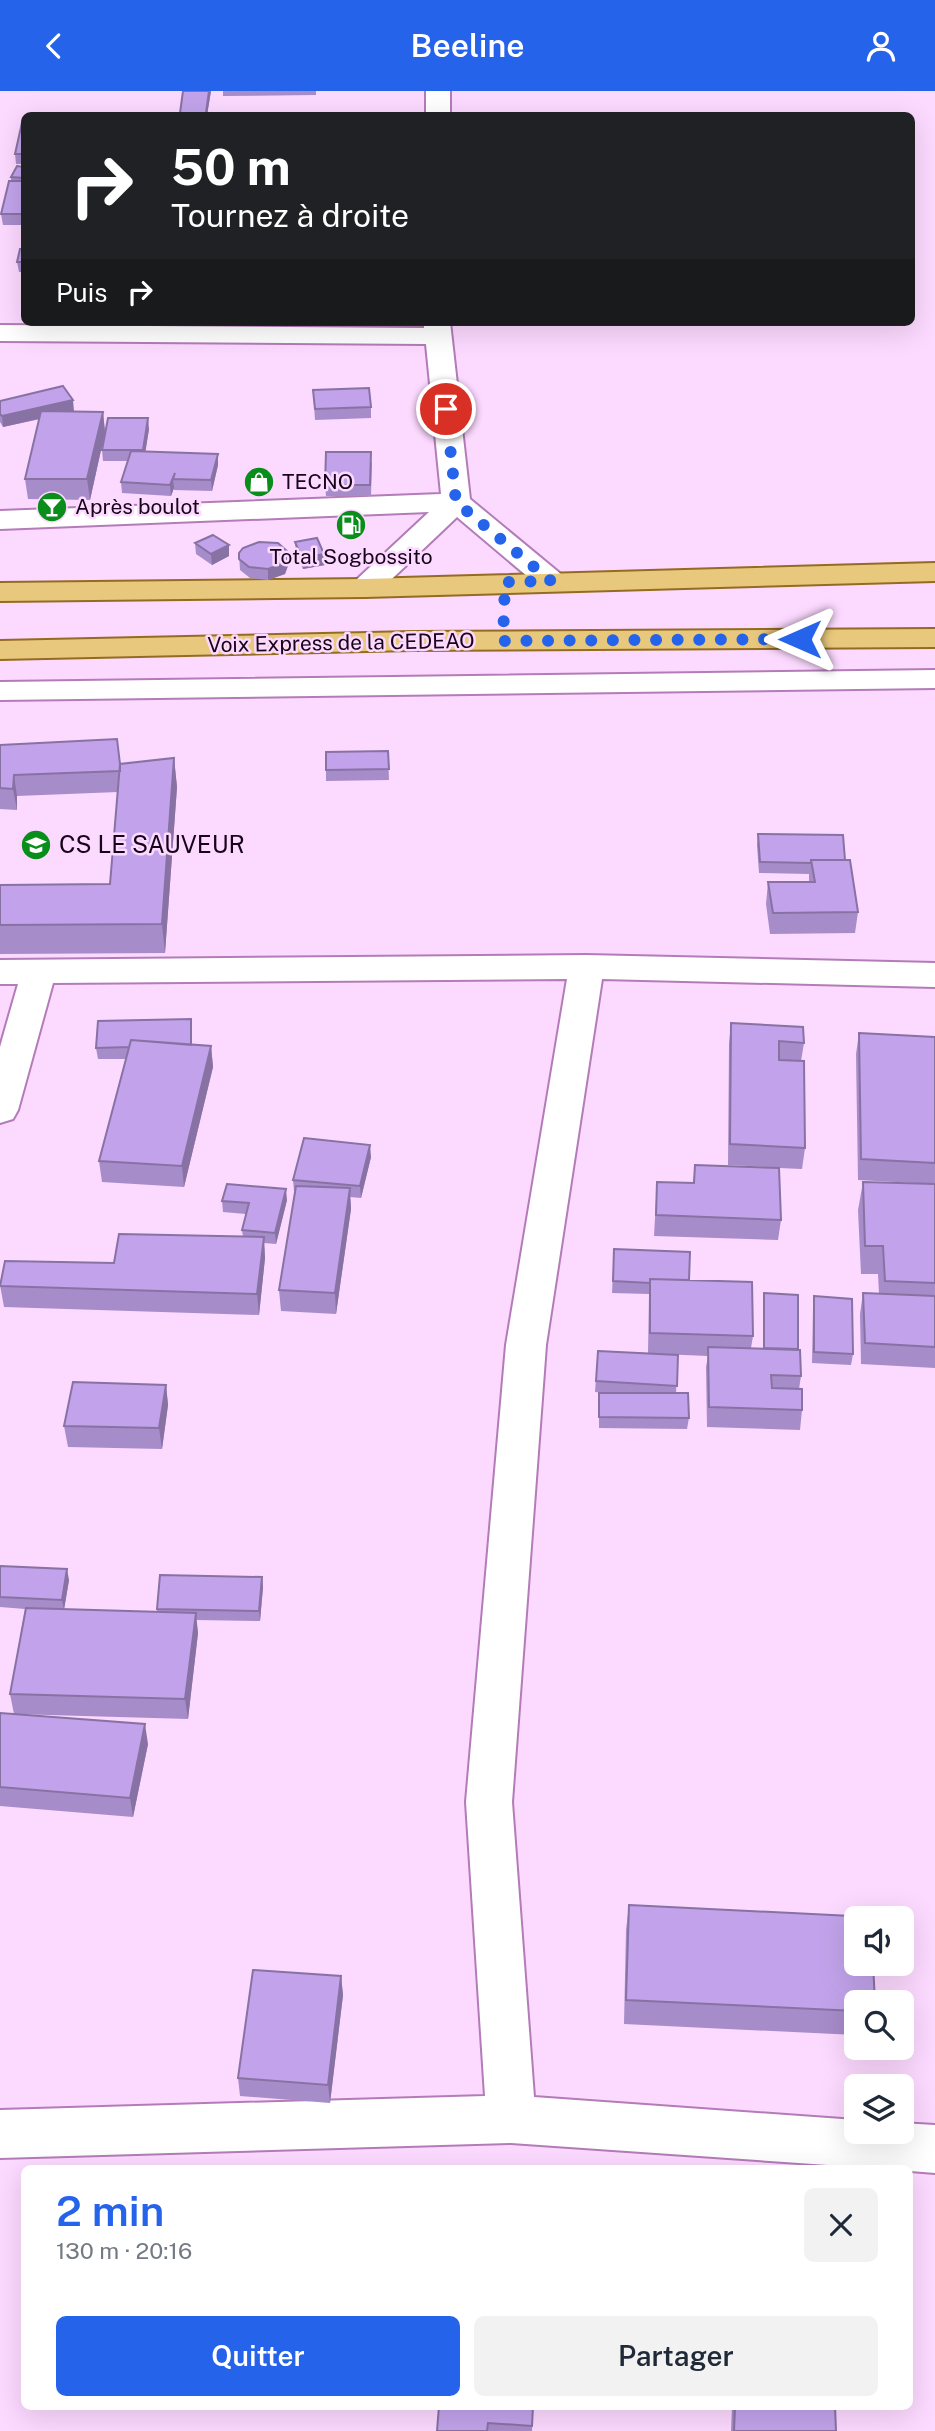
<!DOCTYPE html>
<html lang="fr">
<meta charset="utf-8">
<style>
:root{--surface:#fff;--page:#f2f2f3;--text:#1f2937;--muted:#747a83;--accent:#2563eb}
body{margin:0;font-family:"Public Sans",sans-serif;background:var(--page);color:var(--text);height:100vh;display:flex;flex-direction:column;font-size:26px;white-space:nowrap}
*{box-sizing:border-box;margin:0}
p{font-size:23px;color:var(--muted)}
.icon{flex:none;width:38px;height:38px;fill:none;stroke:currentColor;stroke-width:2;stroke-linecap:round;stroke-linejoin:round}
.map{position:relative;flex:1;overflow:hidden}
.drawer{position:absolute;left:21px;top:2074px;width:892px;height:245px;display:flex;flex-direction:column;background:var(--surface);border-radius:10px;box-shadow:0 7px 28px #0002}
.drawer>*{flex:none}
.banner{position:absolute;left:21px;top:21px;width:894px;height:214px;border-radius:10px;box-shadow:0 7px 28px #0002;background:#202124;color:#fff;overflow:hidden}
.buttons{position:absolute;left:844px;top:1815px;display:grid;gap:14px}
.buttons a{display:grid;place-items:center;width:70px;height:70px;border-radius:10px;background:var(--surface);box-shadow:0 7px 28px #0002;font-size:35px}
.pin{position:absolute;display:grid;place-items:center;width:60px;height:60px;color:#fff;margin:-30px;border:4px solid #fff;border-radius:50%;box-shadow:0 2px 7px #0007}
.me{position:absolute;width:77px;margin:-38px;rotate:270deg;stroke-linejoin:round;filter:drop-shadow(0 0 5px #0008)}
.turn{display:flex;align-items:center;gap:24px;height:147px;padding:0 35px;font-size:32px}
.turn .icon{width:91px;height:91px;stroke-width:2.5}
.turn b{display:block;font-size:49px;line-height:60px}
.then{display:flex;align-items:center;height:66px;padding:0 35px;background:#0003;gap:14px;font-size:26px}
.round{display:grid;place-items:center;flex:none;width:74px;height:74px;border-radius:10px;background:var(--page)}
.headline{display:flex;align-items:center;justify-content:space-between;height:119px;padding:0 35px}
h1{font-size:42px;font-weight:600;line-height:52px;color:var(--accent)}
.button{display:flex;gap:14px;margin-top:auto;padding:14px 35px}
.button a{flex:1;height:80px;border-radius:10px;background:var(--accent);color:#fff;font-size:28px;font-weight:600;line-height:80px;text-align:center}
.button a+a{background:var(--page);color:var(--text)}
header{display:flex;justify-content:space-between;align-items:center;height:91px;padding:0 35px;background:var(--accent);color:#fff;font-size:32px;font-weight:600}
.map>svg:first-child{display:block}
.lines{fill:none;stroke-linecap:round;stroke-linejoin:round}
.minor-casing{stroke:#b37cb8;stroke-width:4}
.major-casing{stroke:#946b21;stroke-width:4}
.minor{fill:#fff;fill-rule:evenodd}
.major{fill:#e7c87c;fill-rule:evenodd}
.wall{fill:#a78cca}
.shaded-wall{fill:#8872a4}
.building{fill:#c2a3eb;stroke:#8872a4;stroke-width:2}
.route{stroke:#2563eb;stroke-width:12;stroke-dasharray:0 21.6}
.labels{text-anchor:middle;stroke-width:5;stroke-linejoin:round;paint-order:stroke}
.far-poi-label{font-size:21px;fill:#18041a;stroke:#fcd9ff;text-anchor:start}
.far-street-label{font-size:21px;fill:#18041a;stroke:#fcd9ff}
.poi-label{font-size:24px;fill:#18041a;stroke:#fcd9ff;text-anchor:start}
</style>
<header><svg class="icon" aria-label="back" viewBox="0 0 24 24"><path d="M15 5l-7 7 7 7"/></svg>Beeline<svg class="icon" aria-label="person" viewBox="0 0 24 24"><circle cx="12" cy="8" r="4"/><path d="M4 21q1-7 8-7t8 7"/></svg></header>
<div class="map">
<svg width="935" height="2340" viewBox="0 0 935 2340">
<rect width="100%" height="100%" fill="#fcd9ff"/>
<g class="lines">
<g class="minor-casing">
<path id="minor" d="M426 0H450V24H426Z
M424 231H450L470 408 562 484 566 490 562 496 551 499 540 496 457 426 376 503 365 506 354 503 350 497 354 491 429 421 0 438V420L441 403 426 253 0 250V234L424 237Z
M935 579V597L0 609V591Z
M586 864 935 872V896L602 888 546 1254 512 1711 534 2006 856 2029V2040H901V2032L935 2034V2082L910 2080V2077H871L511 2052 0 2067V2019L485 2005 466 1711 506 1254 567 888 53 892 18 1019 13 1028 0 1032V956L18 893H0V869Z"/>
</g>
<g class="major-casing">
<path id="major" d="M935 472V490L365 506 0 510V492L365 488Z
M935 538V556L413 559 0 568V550L413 541Z"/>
</g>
<use href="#minor" class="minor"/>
<use href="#major" class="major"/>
</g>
<path class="wall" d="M183 0H211L207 24H181Z
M223 0H316V4L223 5Z
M24 27V73H16L15 63Z
M24 76V134H3L1 123 11 90V86Z
M24 158V181H19L17 171Z
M313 299 371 316V327L315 329Z
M0 310 74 320 70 321H103L105 341 90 409 28 408 25 388 40 328 3 336 0 331Z
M149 338 145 361 218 363V374L212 400 174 399V397L171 405 122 402 121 391 128 370H103L102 359Z
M372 371 371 405H326L325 394Z
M295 451 324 463 325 474 303 478 296 462Z
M195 452 229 465 212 474 196 463Z
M239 462 289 472 285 483 268 489 250 487 240 479Z
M0 654 120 673 174 667 177 696 165 862 0 863V794L110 793 118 701 17 705V719L0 718Z
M388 660 389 689 326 690V679Z
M758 743 845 769 858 821 855 842 770 843 766 813 768 791H809V783L759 782 757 754Z
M731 932 804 952 801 970 805 1057 802 1078 779 1077 781 1129 778 1149 654 1145 657 1091 693 1092 695 1074 768 1076 728 1074 729 953Z
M192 939V954L211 955 213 976 184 1096 102 1091 99 1070 126 968H98L96 957Z
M859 942 935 946V1277L861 1273 860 1223 863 1202 879 1203 878 1183H861L858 1119 863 1091 933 1093 858 1089 856 963Z
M371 1066 361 1107 350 1106 351 1118 336 1223 281 1220 279 1199 295 1100H294L293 1089Z
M287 1109 276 1153 264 1152 265 1167 259 1224 4 1216 0 1194 114 1172 243 1146 242 1139 246 1123 223 1121 222 1110Z
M614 1158 753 1245 751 1257H763V1213L764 1202 798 1258 801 1285 799 1298 802 1319 800 1339 707 1336 706 1276 708 1265 660 1263 678 1264 676 1302 689 1327 687 1338 599 1337V1302H608L595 1301 598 1260 648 1262 649 1203 612 1202Z
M814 1205 853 1263 851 1274 812 1272 813 1216Z
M166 1294 168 1314 162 1358 68 1356 64 1335Z
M0 1475 69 1489 64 1518 157 1521V1518L262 1486 263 1496 260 1530 196 1529 198 1542 188 1628 14 1623 10 1603 25 1518 0 1516Z
M0 1622 148 1653 133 1726 0 1715Z
M629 1814 856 1911V1944L624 1933 626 1839Z
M341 1885 343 1904 330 2012 240 2005 238 1987Z
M533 2315 532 2340H437Z
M732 2315H835L836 2340H731Z"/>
<path class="shaded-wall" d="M209 0H211L207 24H206Z
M73 309 74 320 3 336 2 325Z
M103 321 105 341 90 409 87 388Z
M148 327 149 338 144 370 143 359Z
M218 363V374L212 400 211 389Z
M175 382 173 388 174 397 171 405 170 394Z
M229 454V465L212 474 211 463Z
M288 461 289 472 285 483 268 489V478Z
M324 463 325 474 303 478 302 467Z
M174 667 177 696 165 862 162 833Z
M14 684 17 705V719L13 698Z
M191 928 192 939V966L190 954Z
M211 955 213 976 184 1096 182 1075Z
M370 1054 371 1066 361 1107 360 1095Z
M350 1097 351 1118 336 1223 335 1202Z
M286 1098 287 1109 276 1153 275 1142Z
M264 1146 265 1167 259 1224 257 1203Z
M166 1294 168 1314 162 1358 159 1337Z
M67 1478 69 1489 64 1519 62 1509Z
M262 1486 263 1496 260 1530 259 1520Z
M196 1522 198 1542 188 1628 185 1608Z
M145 1633 148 1653 133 1726 130 1707Z
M341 1885 343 1904 330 2012 328 1994Z"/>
<path class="building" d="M183 0H209L206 22H180Z
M23 27H24V63H15Z
M17 75 24 76V87L11 86Z
M9 90H24V123H1Z
M20 158H24V171H17Z
M63 295 73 309 2 325 0 323V310Z
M369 297 371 316 315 318 313 299Z
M41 320 103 321 87 388H25Z
M108 327H148L143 359H102Z
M131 360 218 363 211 389 173 388 175 382 170 394 121 391Z
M326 361H371L370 394H325Z
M213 444 229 454 211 463 195 452Z
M317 447 324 463 302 467 295 451Z
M259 451 278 452 288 461 284 472 268 478 249 476 239 468V462L243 457Z
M117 648 120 673V680L14 684 13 698 0 697V654Z
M388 660 389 678 326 679V661Z
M174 667 162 833 0 834V794L110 793 120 673Z
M758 743 843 744 845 769H811V772L760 771Z
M811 769H850L858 821 773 822 768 791H815Z
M191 928V954L131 949 129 956 96 957 98 930Z
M731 932 803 936 804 952 779 950V969L804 970 805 1057 730 1053Z
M859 942 935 946V1072L861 1068Z
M131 949 211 955 182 1075 99 1070Z
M304 1047 370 1054 360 1095 293 1089Z
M695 1074 779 1077 781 1129 656 1124 657 1091 694 1092Z
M863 1091 935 1093V1192L885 1190 883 1155H865Z
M227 1093 286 1098 275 1142 242 1139 249 1112 222 1110Z
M296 1095 350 1097 335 1202 279 1199Z
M119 1143 264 1146 257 1203 0 1195 5 1170 114 1172Z
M614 1158 690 1161 689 1189 650 1188V1192L613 1190Z
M650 1188 752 1191 753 1245 650 1242Z
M764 1202 798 1204V1258L764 1257Z
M863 1202 935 1205V1256L865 1252Z
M814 1205 852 1208 853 1263 814 1261Z
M708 1256 800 1259 801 1285 771 1284 772 1297 802 1298V1319L709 1316Z
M598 1260 678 1264 677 1295 596 1290Z
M73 1291 166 1294 159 1337 64 1335Z
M599 1302H688L689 1327 599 1326Z
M0 1475 67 1478 62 1509 0 1506Z
M160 1484 262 1486 259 1520 157 1518Z
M26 1517 196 1522 185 1608 10 1603Z
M0 1622 145 1633 130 1707 0 1696Z
M629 1814 871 1826V1827H856V1872H873L875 1911H856V1920L626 1909Z
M253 1879 341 1885 328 1994 238 1987Z
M439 2315H533L532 2335 488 2332 487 2340H437Z
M735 2315H835L836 2340H734Z"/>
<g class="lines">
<path class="route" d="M446 318 456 411 551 490 505 491 503 550 800 548"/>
</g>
<defs>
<g id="shop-disc" transform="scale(1.575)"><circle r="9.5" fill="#098d1b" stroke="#fcd9ff"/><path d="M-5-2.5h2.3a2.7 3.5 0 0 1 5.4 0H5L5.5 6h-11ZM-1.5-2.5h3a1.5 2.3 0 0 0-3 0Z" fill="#fff"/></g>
<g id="bar-disc" transform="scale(1.575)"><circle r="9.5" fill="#098d1b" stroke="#fcd9ff"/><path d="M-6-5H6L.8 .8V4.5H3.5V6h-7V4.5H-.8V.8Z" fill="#fff"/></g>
<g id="fuel-disc" transform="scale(1.575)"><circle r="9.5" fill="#098d1b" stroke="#fcd9ff"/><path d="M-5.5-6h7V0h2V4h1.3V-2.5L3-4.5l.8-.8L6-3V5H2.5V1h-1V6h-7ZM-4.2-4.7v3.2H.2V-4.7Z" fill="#fff"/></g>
<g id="school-disc" transform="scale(1.575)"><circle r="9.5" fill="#098d1b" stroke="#fcd9ff"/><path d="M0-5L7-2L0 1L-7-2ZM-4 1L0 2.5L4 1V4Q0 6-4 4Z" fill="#fff"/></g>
</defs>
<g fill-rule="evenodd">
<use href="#shop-disc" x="259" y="391"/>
<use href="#bar-disc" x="52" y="416"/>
<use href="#fuel-disc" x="351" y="434"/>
<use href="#school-disc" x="36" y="754"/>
</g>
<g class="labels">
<g class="far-poi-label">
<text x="282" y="398">TECNO</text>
<text x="75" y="423">Après boulot</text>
<text x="351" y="473" text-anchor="middle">Total Sogbossito</text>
</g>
<g class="far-street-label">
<text transform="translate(341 552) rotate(-1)" y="7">Voix Express de la CEDEAO</text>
</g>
<g class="poi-label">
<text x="59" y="762">CS LE SAUVEUR</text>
</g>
</g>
</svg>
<div class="buttons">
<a><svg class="icon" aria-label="sound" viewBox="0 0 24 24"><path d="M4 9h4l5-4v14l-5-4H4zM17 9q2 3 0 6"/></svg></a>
<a><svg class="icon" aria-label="search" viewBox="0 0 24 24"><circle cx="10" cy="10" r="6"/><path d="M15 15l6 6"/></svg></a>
<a><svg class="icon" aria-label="layers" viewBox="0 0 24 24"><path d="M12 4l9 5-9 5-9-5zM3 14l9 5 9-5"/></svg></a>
</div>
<div class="pin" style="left:446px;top:318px;background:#d93025"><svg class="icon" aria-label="arrive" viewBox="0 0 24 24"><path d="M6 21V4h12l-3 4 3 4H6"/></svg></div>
<svg class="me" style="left:800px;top:548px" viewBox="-20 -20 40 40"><path d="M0-17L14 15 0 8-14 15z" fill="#2563eb" stroke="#fff" stroke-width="4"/></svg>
<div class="banner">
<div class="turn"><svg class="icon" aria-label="right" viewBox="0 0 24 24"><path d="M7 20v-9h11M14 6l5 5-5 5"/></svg><div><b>50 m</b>Tournez à droite</div></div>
<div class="then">Puis<svg class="icon" aria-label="right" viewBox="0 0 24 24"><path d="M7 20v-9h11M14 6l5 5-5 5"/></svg></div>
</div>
<section class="drawer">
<div class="headline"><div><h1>2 min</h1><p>130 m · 20:16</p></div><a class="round"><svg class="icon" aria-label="close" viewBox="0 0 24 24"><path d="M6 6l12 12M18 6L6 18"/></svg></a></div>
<div class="button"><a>Quitter</a><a>Partager</a></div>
</section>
</div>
